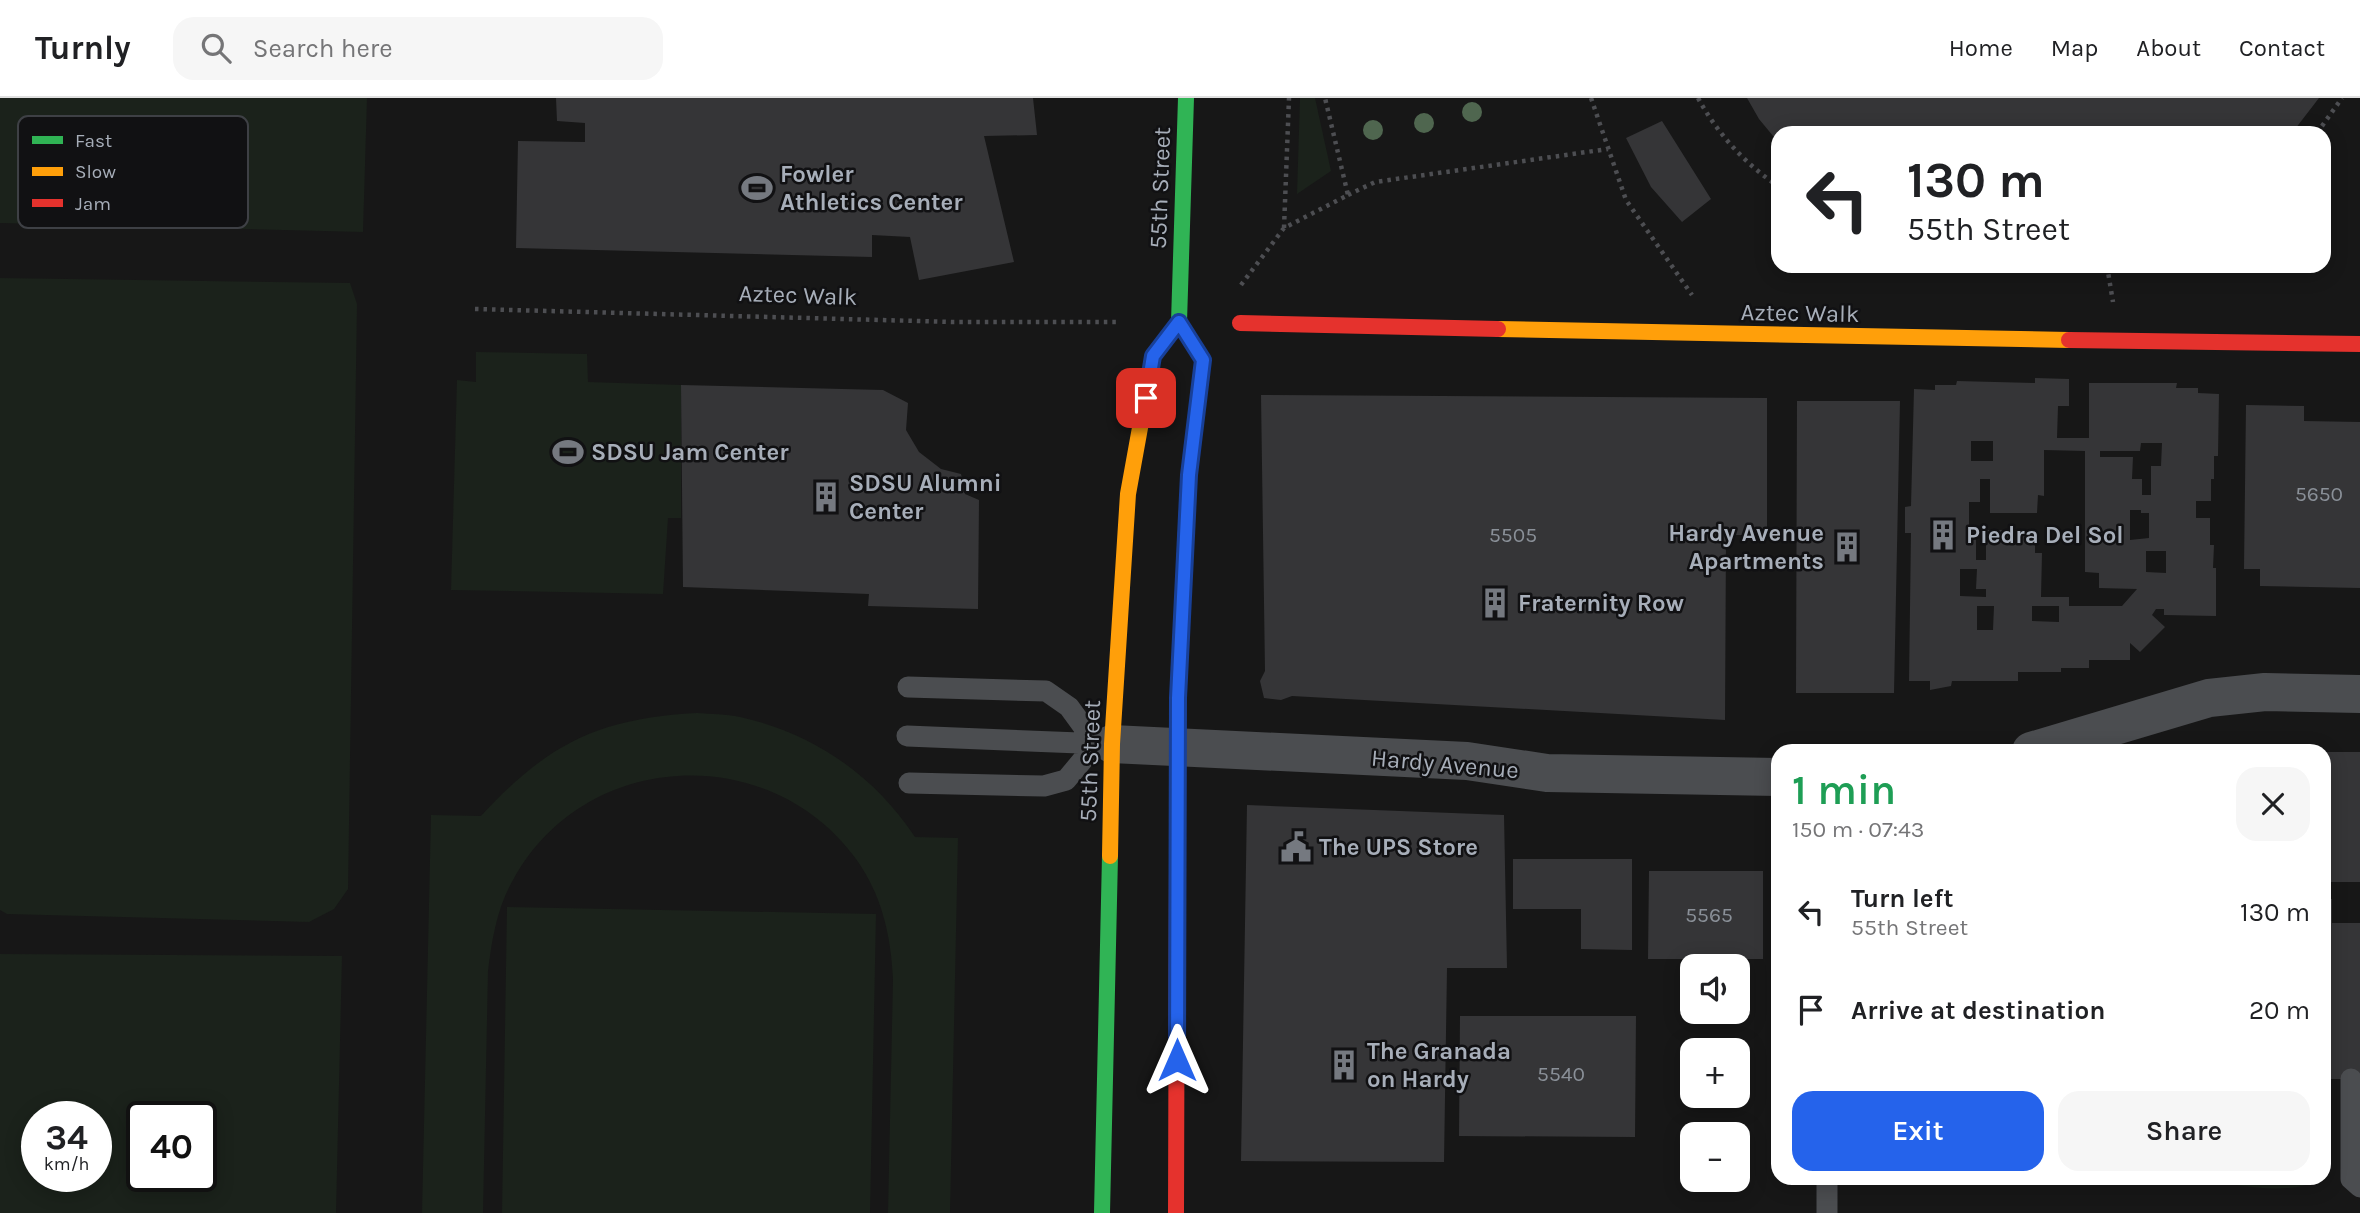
<!DOCTYPE html>
<meta charset="utf-8">
<style>
:root{--surface:#fff;--page:#f6f6f6;--text:#202124;--muted:#757577;--line:#e0e0e0;--accent:#2563eb}
body{margin:0;font-family:Karla,sans-serif;background:var(--page);color:var(--text);height:100vh;display:flex;flex-direction:column;font-size:26px;white-space:nowrap}
*{box-sizing:border-box;margin:0}
p{font-size:23px;color:var(--muted)}
.icon{flex:none;width:38px;height:38px;fill:none;stroke:currentColor;stroke-width:2;stroke-linecap:round;stroke-linejoin:round}
.map{position:relative;flex:1;overflow:hidden}
.details{position:absolute;left:1771px;top:646px;width:560px;height:441px;display:flex;flex-direction:column;background:var(--surface);border-radius:21px;box-shadow:0 4px 18px #0003}
.details>*{flex:none}
.hud{position:absolute;left:1771px;top:28px;width:560px;height:147px;border-radius:21px;box-shadow:0 4px 18px #0003;background:#fff;color:var(--text);overflow:hidden}
.buttons{position:absolute;left:1680px;top:856px;display:grid;gap:14px}
.buttons a{display:grid;place-items:center;width:70px;height:70px;border-radius:14px;background:var(--surface);box-shadow:0 4px 18px #0003;font-size:35px}
.speed{position:absolute;left:21px;top:1003px;display:flex;gap:14px;font-size:35px;font-weight:700;text-align:center}
.speed>*{display:grid;place-content:center;width:91px;height:91px;border-radius:50%;background:var(--surface);box-shadow:0 4px 18px #0003;line-height:1}
.speed small{font-size:18px;font-weight:400}
.speed .limit{border:4px solid #111;border-radius:10px;background:#fff;color:#111}
.pin{position:absolute;display:grid;place-items:center;width:60px;height:60px;color:#fff;margin:-30px;border-radius:14px;box-shadow:0 4px 10px #0006}
.me{position:absolute;width:77px;margin:-38px;rotate:0deg;stroke-linejoin:round;filter:drop-shadow(0 0 5px #0008)}
.turn{display:flex;align-items:center;gap:24px;height:147px;padding:0 21px;font-size:32px}
.turn .icon{width:91px;height:91px;stroke-width:2.5}
.turn b{display:block;font-size:49px;line-height:60px}
.round{display:grid;place-items:center;flex:none;width:74px;height:74px;border-radius:21px;background:var(--page)}
.summary{display:flex;align-items:center;justify-content:space-between;height:119px;padding:0 21px}
h1{font-size:42px;font-weight:600;line-height:52px;color:#1e9e55}
.primary-button{display:flex;gap:14px;margin-top:auto;padding:14px 21px}
.primary-button a{flex:1;height:80px;border-radius:21px;background:var(--accent);color:#fff;font-size:28px;font-weight:600;line-height:80px;text-align:center}
.primary-button a+a{background:var(--page);color:var(--text)}
ul{padding:0;list-style:none}
li{display:flex;align-items:center;gap:21px;height:98px;padding:0 21px}
li div{flex:1}
li b{display:block;font-size:26px}
li em{font-style:normal}
header{display:flex;align-items:center;gap:42px;box-sizing:border-box;height:98px;padding:0 35px;background:var(--surface);border-bottom:2px solid var(--line)}
header strong{font-size:33px}
nav{display:flex;gap:38px;margin-inline-start:auto;font-size:24px}
.search{width:490px;height:63px;background:var(--page);display:flex;align-items:center;gap:18px;box-sizing:border-box;padding:0 24px;border-radius:21px;color:var(--muted);font-size:26px}
.map>svg:first-child{display:block}
.green{fill:#1b221b;fill-rule:evenodd}
.building{fill:#353537;fill-rule:evenodd}
.lines{fill:none;stroke-linecap:round;stroke-linejoin:round}
.path{stroke:#4d4e52;stroke-width:4.5;stroke-dasharray:3.5 5;stroke-linecap:butt}
.lane{stroke:#4b4d50;stroke-width:21}
.street{stroke:#4b4d50;stroke-width:38}
.fast{stroke:#30b455;stroke-width:16}
.slow{stroke:#ff9f0a;stroke-width:16}
.jam{stroke:#e5322d;stroke-width:16}
.tree{fill:#4f664f}
.route-casing{stroke:#184099;stroke-width:18}
.route{stroke:#2563eb;stroke-width:12}
.labels{text-anchor:middle;stroke-width:5;stroke-linejoin:round;paint-order:stroke}
.number-label{font-size:21px;fill:#8a9098}
.poi-label{font-size:24px;font-weight:bold;fill:#a7aeb9;stroke:#111113;text-anchor:start}
.street-label{font-size:24px;fill:#a7aeb9;stroke:#111113}
.key{fill:#111113;stroke:#3e4045;stroke-width:2}
.key-label{font-size:19px;fill:#a7aeb9}
</style>
<header>
<strong>Turnly</strong>
<div class="search"><svg class="icon" aria-label="search" viewBox="0 0 24 24"><circle cx="10" cy="10" r="6"/><path d="M15 15l6 6"/></svg>Search here</div>
<nav><a>Home</a><a>Map</a><a>About</a><a>Contact</a></nav>
</header>
<div class="map">
<svg width="2360" height="1115" viewBox="0 0 2360 1115">
<rect width="100%" height="100%" fill="#171717"/>
<path class="green" d="M0 0H367L363 134 0 125Z
M1300 0H1315L1331 73 1297 96Z
M0 180 350 185 357 206 348 791 334 811 309 824 7 816 0 812Z
M476 254 587 256 588 284 681 287V420H668L663 496 451 492 457 282 476 284Z
M697 615C711 616 726 616 740 619 813 635 874 677 915 739L958 740 950 1115H888L893 881C891 838 882 797 856 761 770 642 584 651 513 782 497 810 492 841 488 873L483 1115H422L431 717 481 718C547 646 599 620 697 615Z
M507 809 876 816 870 1115H502Z
M0 856 342 858 336 1115H0ZM96 1018V1078H37V1018ZM201 1018V1078H142V1018Z
M2192 1080H2322C2290 1101 2229 1085 2192 1080Z"/>
<path class="building" d="M556 0H1033L1037 37 984 38 1014 164 919 182 910 139 872 137V159L516 150 518 43 585 44V25L557 23Z
M1747 0H2319L2292 35H1778V44L1759 21Z
M1662 23 1711 101 1682 124 1651 89 1626 40Z
M2035 280 2069 281V308H2058L2057 340H2089V285H2177L2176 290H2198V295L2219 296 2218 358H2214V381H2211V403H2196V420H2210V447H2214L2213 470H2216V518L2164 517V511H2156L2152 517 2165 529 2140 554 2130 545V562H2089V570H2061V574H2018V583H1952L1951 588 1930 592V583H1909L1911 435H1905V409L1911 408 1914 291 1935 292V287H1956L1957 283 2035 285ZM1971 343H1993V363H1971ZM2141 345H2162L2161 368H2151V397H2142V381H2132L2133 359H2100V353H2140ZM2044 352 2085 353V474L2099 475V490L2137 491 2122 508H2069V499H2041L2042 455H2035V432H1986V462H1976V433H1969V404H1980V381H1990V415H2037L2038 397 2044 398ZM2130 412H2141V415H2149V440L2130 442ZM2146 453H2166V475L2146 474ZM1960 471H1977L1976 491H1986V499L1960 498ZM1977 508H1994L1993 532H1977ZM2032 508H2059V524L2032 523Z
M681 287 883 292 908 305 906 332 919 354 941 371 961 376 965 396 979 402 978 511 868 508 869 496 683 489Z
M1261 297 1767 300V437H1726L1725 622 1292 598 1281 602 1264 600 1260 583 1265 573Z
M1797 303H1900L1894 595H1796Z
M2246 307 2304 308V323L2360 324V490L2260 488V471H2244Z
M2324 654H2360V784H2324Z
M1247 707 1504 717 1507 870H1447L1444 1064 1241 1063Z
M1513 761H1632V852L1581 851V811H1513Z
M1649 773H1763V861H1648Z
M2324 801H2332V825H2360V981H2328V1007H2324Z
M1460 918H1636L1635 1039 1459 1038Z"/>
<g class="lines">
<path class="path" d="M1591 0 1626 102 1692 197
M1698 0C1717 35 1745 66 1778 88
M2317 35 2342 0
M1348 97 1375 84 1608 51
M1284 130 1289 0
M2107 168 2113 204
M1241 187 1284 130 1348 97 1325 0
M475 211 954 224H1119
M1924 1086V1080"/>
<path class="lane" d="M908 589 1046 593 1069 609 1096 646
M907 638 1105 646
M909 685 1044 688 1066 682 1096 646
M2351 981V1081L2360 1089
M1827 1115V1080"/>
<path class="street" d="M1112 646 1467 663 1547 675 1778 679
M2031 653 2209 600 2265 594 2360 596"/>
<path class="fast" d="M1186 0 1179 224 1203 262 1189 377 1187 412
M1102 1115 1110 758"/>
<path class="slow" d="M1498 231 2069 242
M1110 758 1112 646 1128 396 1153 258 1179 224
M1177 771 1178 600 1187 412"/>
<path class="jam" d="M1240 225 1498 231
M2069 242 2360 246
M1176 1115 1177 771"/>
</g>
<g class="tree">
<circle cx="1472" cy="14" r="10"/>
<circle cx="1424" cy="25" r="10"/>
<circle cx="1373" cy="32" r="10"/>
</g>
<g class="lines">
<g class="route-casing">
<path id="route" d="M1146 300 1153 258 1179 224 1203 262 1189 377 1178 600 1177 962"/>
</g>
<use href="#route" class="route"/>
</g>
<defs>
<g id="stadium-bare" transform="scale(2.415)"><path d="M0-5a6.5 5 0 1 0 0 10a6.5 5 0 1 0 0-10ZM-3.5-1.8h7v3.6h-7Z" fill="#757980" stroke="#111113" stroke-width="2.5" paint-order="stroke"/></g>
<g id="building-bare" transform="scale(2.415)"><path d="M-4-6H4V6H1V3H-1V6H-4ZM-2.5-4.3h1.7v1.8h-1.7ZM.8-4.3h1.7v1.8H.8ZM-2.5-1h1.7V.8h-1.7ZM.8-1h1.7V.8H.8Z" fill="#757980" stroke="#111113" stroke-width="2.5" paint-order="stroke"/></g>
<g id="civic-bare" transform="scale(2.415)"><path d="M-.6-6.5H3V-4.5H.6V-3L4-1V1h2V6H-6V1h2V-1L-.6-3ZM-1.2 2.5V6h2.4V2.5Z" fill="#757980" stroke="#111113" stroke-width="2.5" paint-order="stroke"/></g>
</defs>
<g fill-rule="evenodd">
<use href="#stadium-bare" x="757" y="90"/>
<use href="#stadium-bare" x="568" y="354"/>
<use href="#building-bare" x="826" y="399"/>
<use href="#building-bare" x="1943" y="437"/>
<use href="#building-bare" x="1847" y="449"/>
<use href="#building-bare" x="1495" y="505"/>
<use href="#civic-bare" x="1296" y="749"/>
<use href="#building-bare" x="1344" y="967"/>
</g>
<g class="labels">
<g class="number-label">
<text x="2319" y="403">5650</text>
<text x="1513" y="444">5505</text>
<text x="1709" y="824">5565</text>
<text x="1561" y="983">5540</text>
</g>
<g class="poi-label">
<text x="780" y="84">Fowler<tspan x="780" dy="28">Athletics Center</tspan></text>
<text x="591" y="362">SDSU Jam Center</text>
<text x="849" y="393">SDSU Alumni<tspan x="849" dy="28">Center</tspan></text>
<text x="1824" y="443" text-anchor="end">Hardy Avenue<tspan x="1824" dy="28">Apartments</tspan></text>
<text x="1966" y="445">Piedra Del Sol</text>
<text x="1518" y="513">Fraternity Row</text>
<text x="1319" y="757">The UPS Store</text>
<text x="1367" y="961">The Granada<tspan x="1367" dy="28">on Hardy</tspan></text>
</g>
<g class="street-label">
<text transform="translate(1160 90) rotate(-88)" y="8">55th Street</text>
<text transform="translate(798 197) rotate(2)" y="8">Aztec Walk</text>
<text transform="translate(1800 215) rotate(1)" y="8">Aztec Walk</text>
<text transform="translate(1090 663) rotate(-88)" y="8">55th Street</text>
<text transform="translate(1445 666) rotate(5)" y="8">Hardy Avenue</text>
</g>
</g>
<rect x="18" y="18" width="230" height="112" rx="10" class="key"/>
<rect x="32" y="38" width="31" height="8" fill="#30b455"/>
<rect x="32" y="69" width="31" height="9" fill="#ff9f0a"/>
<rect x="32" y="101" width="31" height="8" fill="#e5322d"/>
<g class="key-label">
<text x="75" y="49">Fast</text>
<text x="75" y="80">Slow</text>
<text x="75" y="112">Jam</text>
</g>
</svg>
<div class="buttons">
<a><svg class="icon" aria-label="sound" viewBox="0 0 24 24"><path d="M4 9h4l5-4v14l-5-4H4zM17 9q2 3 0 6"/></svg></a>
<a>+</a>
<a>−</a>
</div>
<div class="speed"><div>34<small>km/h</small></div><div class="limit">40</div></div>
<div class="pin" style="left:1146px;top:300px;background:#d93025"><svg class="icon" aria-label="arrive" viewBox="0 0 24 24"><path d="M6 21V4h12l-3 4 3 4H6"/></svg></div>
<svg class="me" style="left:1177px;top:962px" viewBox="-20 -20 40 40"><path d="M0-17L14 15 0 8-14 15z" fill="#2563eb" stroke="#fff" stroke-width="4"/></svg>
<div class="hud">
<div class="turn"><svg class="icon" aria-label="left" viewBox="0 0 24 24"><path d="M17 20v-9H6M10 6l-5 5 5 5"/></svg><div><b>130 m</b>55th Street</div></div>
</div>
<section class="details">
<div class="summary"><div><h1>1 min</h1><p>150 m · 07:43</p></div><a class="round"><svg class="icon" aria-label="close" viewBox="0 0 24 24"><path d="M6 6l12 12M18 6L6 18"/></svg></a></div>
<ul>
<li><svg class="icon" aria-label="left" viewBox="0 0 24 24"><path d="M17 20v-9H6M10 6l-5 5 5 5"/></svg><div><b>Turn left</b><p>55th Street</p></div><em>130 m</em></li>
<li><svg class="icon" aria-label="arrive" viewBox="0 0 24 24"><path d="M6 21V4h12l-3 4 3 4H6"/></svg><div><b>Arrive at destination</b></div><em>20 m</em></li>
</ul>
<div class="primary-button"><a>Exit</a><a>Share</a></div>
</section>
</div>
